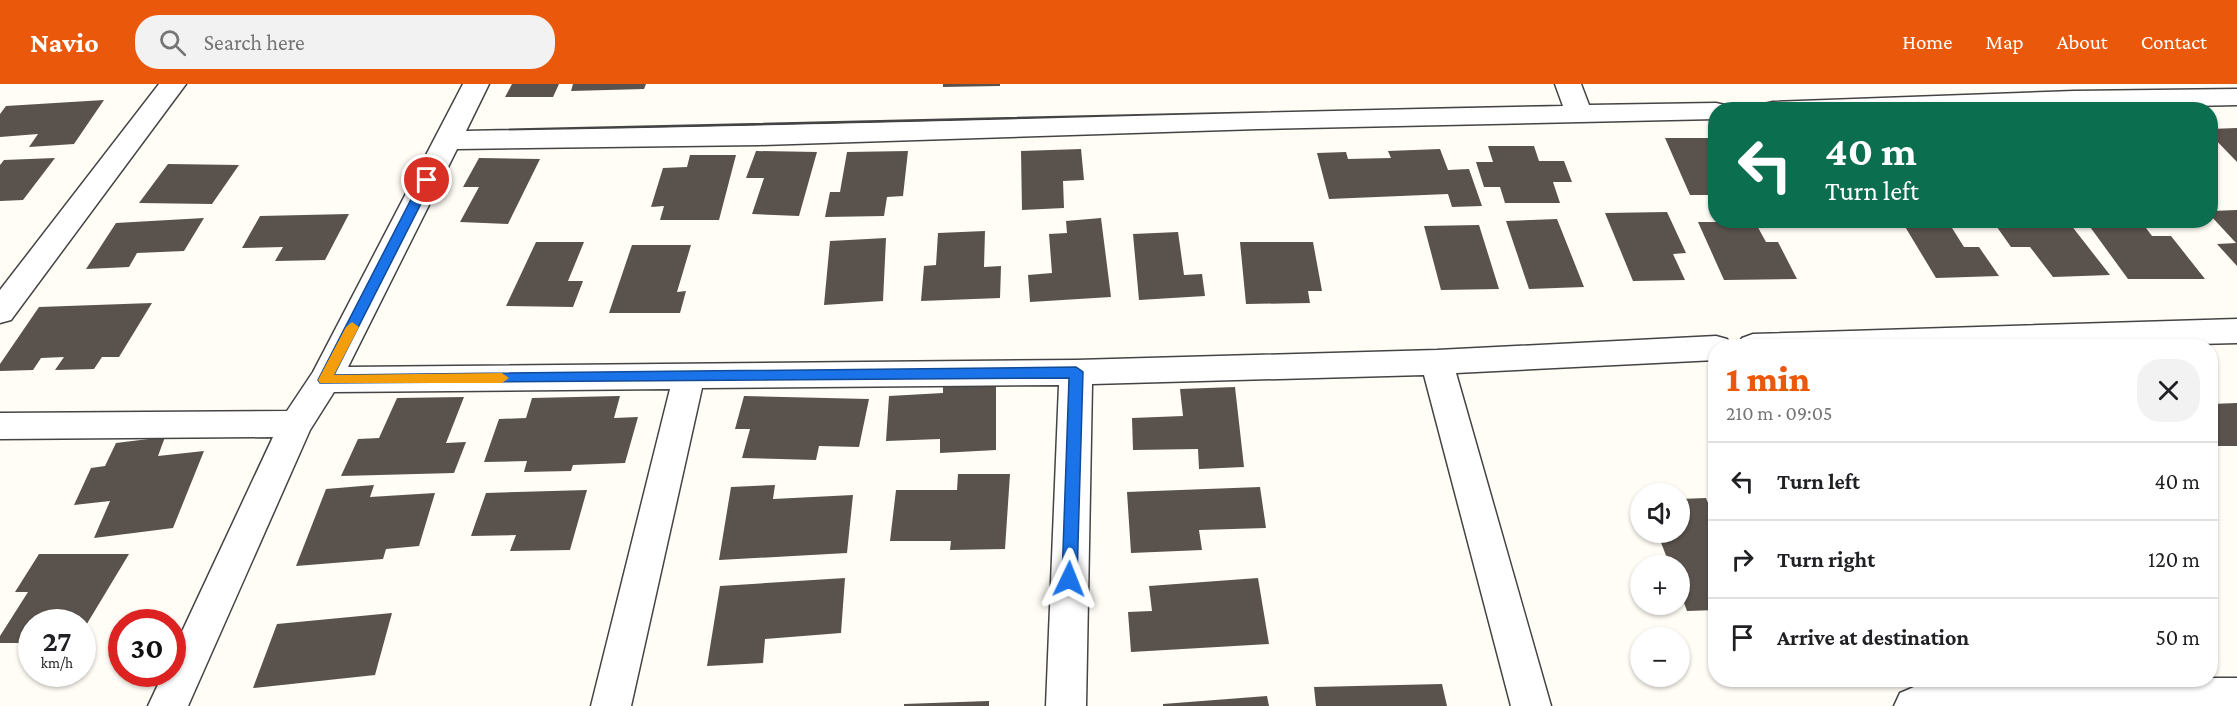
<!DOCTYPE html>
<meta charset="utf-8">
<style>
:root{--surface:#fff;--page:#f2f2f2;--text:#202124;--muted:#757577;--line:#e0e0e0;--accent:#ea580c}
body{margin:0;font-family:"Crimson Pro",serif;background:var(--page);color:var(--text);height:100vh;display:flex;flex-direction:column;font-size:22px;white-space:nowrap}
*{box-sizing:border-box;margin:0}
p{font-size:20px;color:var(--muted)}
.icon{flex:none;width:33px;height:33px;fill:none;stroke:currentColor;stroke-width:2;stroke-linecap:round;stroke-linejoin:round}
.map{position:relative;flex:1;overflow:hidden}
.side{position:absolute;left:1708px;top:255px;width:510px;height:348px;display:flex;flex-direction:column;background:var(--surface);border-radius:24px;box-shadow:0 2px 4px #0004}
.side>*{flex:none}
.hud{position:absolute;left:1708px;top:18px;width:510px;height:126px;border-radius:24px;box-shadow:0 2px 4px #0004;background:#0b6e4f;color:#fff;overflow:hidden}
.controls{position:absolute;left:1630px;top:399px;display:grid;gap:12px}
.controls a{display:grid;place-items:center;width:60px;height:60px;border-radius:50%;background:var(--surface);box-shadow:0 2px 4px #0004;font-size:30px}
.speed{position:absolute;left:18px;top:525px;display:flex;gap:12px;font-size:30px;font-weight:700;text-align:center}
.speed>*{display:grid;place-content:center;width:78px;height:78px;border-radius:50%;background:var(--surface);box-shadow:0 2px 4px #0004;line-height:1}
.speed small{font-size:15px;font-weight:400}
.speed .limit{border:9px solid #d22;background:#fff;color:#111}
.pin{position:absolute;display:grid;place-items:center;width:51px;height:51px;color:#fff;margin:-26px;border:3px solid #fff;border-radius:50%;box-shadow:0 2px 6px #0007}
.me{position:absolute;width:66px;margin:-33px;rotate:2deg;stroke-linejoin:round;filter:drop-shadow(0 0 4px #0008)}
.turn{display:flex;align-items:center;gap:21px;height:126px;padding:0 18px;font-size:27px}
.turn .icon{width:78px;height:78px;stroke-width:2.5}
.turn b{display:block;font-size:42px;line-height:51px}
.round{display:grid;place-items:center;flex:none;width:63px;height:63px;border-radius:24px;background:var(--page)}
.summary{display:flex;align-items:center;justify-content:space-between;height:102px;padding:0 18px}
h1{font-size:36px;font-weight:800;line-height:45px;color:var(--accent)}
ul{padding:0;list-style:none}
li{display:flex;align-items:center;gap:18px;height:78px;padding:0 18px;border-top:2px solid var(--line)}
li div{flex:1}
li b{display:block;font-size:22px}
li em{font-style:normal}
header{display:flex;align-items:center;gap:36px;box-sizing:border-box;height:84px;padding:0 30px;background:var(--accent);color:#fff}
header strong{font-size:28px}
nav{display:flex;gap:33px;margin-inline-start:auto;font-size:21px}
.search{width:420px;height:54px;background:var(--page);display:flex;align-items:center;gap:15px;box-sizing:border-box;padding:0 21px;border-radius:24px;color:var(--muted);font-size:22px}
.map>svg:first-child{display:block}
.building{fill:#5a524d}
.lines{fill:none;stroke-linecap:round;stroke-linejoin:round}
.minor-casing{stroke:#444;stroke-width:3}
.minor{fill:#fff;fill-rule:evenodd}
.route{fill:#1a73e8;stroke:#114b97;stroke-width:1.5}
.slow{fill:#f59e0b}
</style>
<header>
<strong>Navio</strong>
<div class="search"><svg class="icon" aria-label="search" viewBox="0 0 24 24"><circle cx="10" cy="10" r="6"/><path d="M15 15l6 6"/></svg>Search here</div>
<nav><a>Home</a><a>Map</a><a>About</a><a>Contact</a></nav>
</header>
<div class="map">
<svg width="2237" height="622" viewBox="0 0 2237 622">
<rect width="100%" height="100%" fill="#fffdf5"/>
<path class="building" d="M512 0H559L553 13H505Z
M573 0H646L644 5 571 7Z
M943 0H1000V2L943 3Z
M104 16 74 60 29 63 38 50 0 53V30L6 22Z
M2237 44V78L2211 51V45Z
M1665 54H1716V111H1690Z
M1488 62H1534L1539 77H1564L1572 98H1553L1560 119H1505L1500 103H1484L1476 78H1493Z
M1081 65 1084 96 1063 97 1064 124 1022 126 1021 67Z
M1440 65 1448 86 1469 85 1482 122 1452 123 1448 110 1329 115 1317 69 1346 68 1348 75 1391 74 1388 67Z
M756 67 817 68 799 132 752 130 764 94H746Z
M908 67 903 112 887 113 884 132 825 133 830 108H840L847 68Z
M690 71H736L719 136H660L664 122 651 123 663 84 687 83Z
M55 74 23 116 0 117V81L4 76Z
M479 74 540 75 508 140 460 138 479 103H463Z
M168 80 239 81 212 120 139 119Z
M2237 126V182L2217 160 2236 159 2211 132V127Z
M1667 128 1686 169 1673 170 1685 196 1633 197 1605 129Z
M349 130 325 176 275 177 283 163 242 164 260 132Z
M204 134 184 167 137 169 129 183 86 185 116 139Z
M1101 134 1111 213 1030 218 1028 191 1052 189 1049 150 1067 149 1066 137Z
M1557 135 1584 203 1529 205 1506 137Z
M1901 136H1947L1964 163H1979L1999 192 1936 194Z
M1992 136H2067L2110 191 2053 193 2030 163H2011Z
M2085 136H2140L2152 152H2171L2205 195H2128Z
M1698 138H1755L1766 158H1778L1797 195 1724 196Z
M1479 141 1499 205 1441 206 1424 142Z
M985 147 984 183 1001 182 1000 214 921 217 924 182 936 181 938 149Z
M1178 148 1184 191 1202 190 1205 212 1139 216 1133 150Z
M886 154 883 217 824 221 830 157Z
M536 158H584L568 197H583L573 223 506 222Z
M1240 158H1313L1322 207H1308L1310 219 1246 220Z
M632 161H691L677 208 686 207 680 229H609Z
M152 219 119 273H102L94 285 55 286 64 273 41 274 33 286 0 287V280L39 223Z
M996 299V366L940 369V355L886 357 889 312 943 309V302Z
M1235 303 1244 383 1199 385 1198 365 1133 366 1132 334 1183 332 1180 305Z
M620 312 614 334 638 333 625 379 573 381 571 387 524 388 527 377 484 378 499 335 526 334 532 314Z
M744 312 869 315 859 363 819 362 816 376 742 374 750 345H735Z
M464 313 446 359 466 358 454 389 341 392 358 355 379 354 397 314Z
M2237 319V362H2215L2211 357V320Z
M165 353 158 372 204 367 173 444 94 454 110 417 74 421 91 384 105 382 116 359Z
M958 390H1010L1005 465 950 466 951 457H890L896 406H957Z
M374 401 370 413 435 409 419 462 386 465 383 475 296 482 326 405Z
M775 401 773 415 853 411 847 469 719 476 731 403Z
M1260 403 1266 444 1199 446 1202 466 1131 469 1127 408Z
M587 406 570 466 510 467 516 451 471 452 486 409Z
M1706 414 1716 438V526L1687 527 1680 508V482H1670L1657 448H1680V415Z
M39 470H129L82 548V538H32V559H0V552L28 508H15Z
M845 494 841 549 765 555 763 579 707 582 720 502Z
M1258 494 1269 560 1131 568 1128 528 1152 527 1149 502Z
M392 529 375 591 253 604 277 540Z
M1442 600 1447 622H1316L1314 603Z
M1267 612 1269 622H1163V620Z
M989 617V622H904V620Z"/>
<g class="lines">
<g class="minor-casing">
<path id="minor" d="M159 0H186L11 236 0 239V206Z
M463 0H489L466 47C831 42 1197 29 1563 22L1555 0H1581L1589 21 1716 19 1725 21 1728 26H1716V35L1258 45 760 61 457 65 348 283 1076 276 1437 266 1716 252 1727 255 1731 262H1716V276L1456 289 1551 622H1511L1424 291 1092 300 1086 622H1046L1059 301 702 304 631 622H591L670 305 334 308 310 346 188 622H148L163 590H172V569L273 353 0 355V329L287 327 313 288Z
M2237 5V21L2014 26H1760L1764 20 1773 18 2074 7Z
M2237 235V259L2118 262H1737L1742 254 1753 250Z
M2211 594H2237V622H1894L1900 609 1914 603Z"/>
</g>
<use href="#minor" class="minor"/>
</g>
<path class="route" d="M427 92 433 96 334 291 1076 283 1083 288 1077 495 1075 500 1069 502 1064 500 1062 495 1069 294 320 299 318 296 421 96Z"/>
<path class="slow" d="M352 238 359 243 334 291 502 289 509 294 502 299H320L318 296 346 243Z"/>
</svg>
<div class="controls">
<a><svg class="icon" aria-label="sound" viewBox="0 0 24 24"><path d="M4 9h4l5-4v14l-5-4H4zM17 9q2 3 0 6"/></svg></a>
<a>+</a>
<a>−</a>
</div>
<div class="speed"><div>27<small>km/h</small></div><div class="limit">30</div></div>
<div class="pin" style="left:427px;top:96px;background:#d93025"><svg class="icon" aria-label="arrive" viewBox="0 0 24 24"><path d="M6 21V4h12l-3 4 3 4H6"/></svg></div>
<svg class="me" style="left:1069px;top:495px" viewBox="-20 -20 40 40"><path d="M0-17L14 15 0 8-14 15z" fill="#1a73e8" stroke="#fff" stroke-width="4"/></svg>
<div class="hud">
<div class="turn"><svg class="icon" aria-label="left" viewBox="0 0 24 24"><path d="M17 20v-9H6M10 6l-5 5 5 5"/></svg><div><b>40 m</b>Turn left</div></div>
</div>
<section class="side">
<div class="summary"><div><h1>1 min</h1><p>210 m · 09:05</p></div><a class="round"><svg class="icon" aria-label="close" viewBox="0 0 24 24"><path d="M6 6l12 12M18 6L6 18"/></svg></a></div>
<ul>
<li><svg class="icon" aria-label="left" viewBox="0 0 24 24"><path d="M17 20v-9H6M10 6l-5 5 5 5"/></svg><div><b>Turn left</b></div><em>40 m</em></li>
<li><svg class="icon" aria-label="right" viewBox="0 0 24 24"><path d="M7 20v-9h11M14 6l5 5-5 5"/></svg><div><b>Turn right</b></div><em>120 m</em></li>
<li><svg class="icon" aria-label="arrive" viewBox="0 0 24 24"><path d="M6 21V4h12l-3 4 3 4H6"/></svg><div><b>Arrive at destination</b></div><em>50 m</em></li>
</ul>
</section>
</div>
